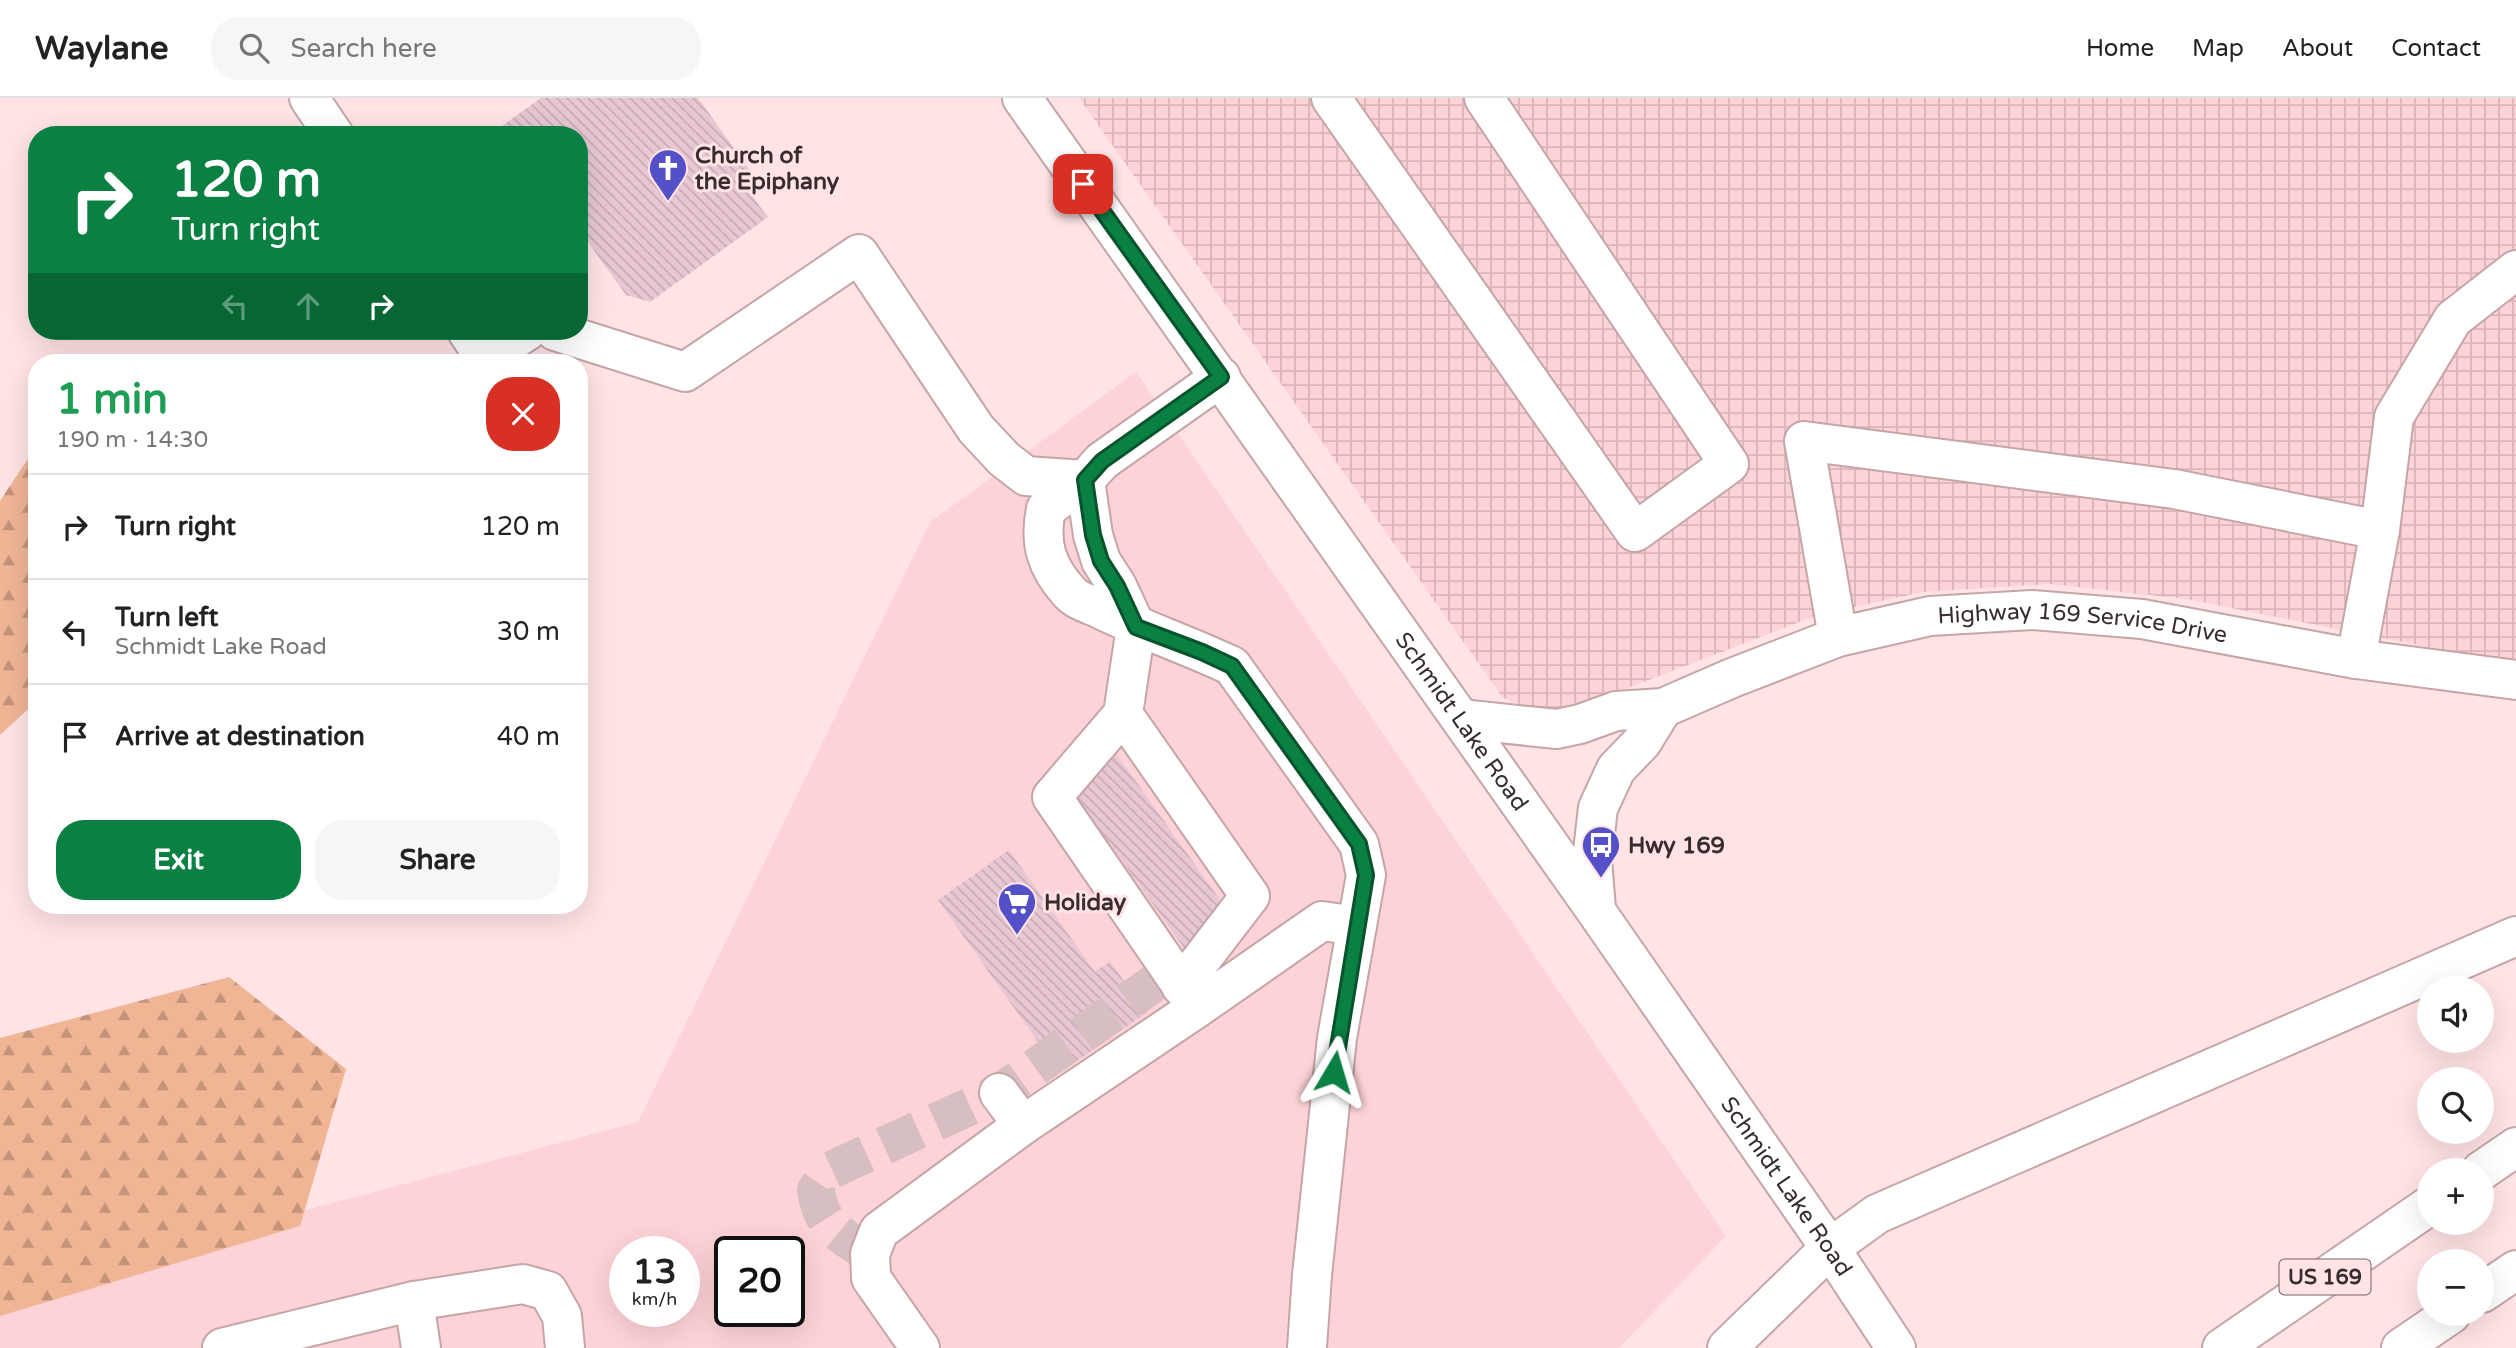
<!DOCTYPE html>
<meta charset="utf-8">
<style>
:root{--surface:#fff;--page:#f6f6f6;--text:#222;--muted:#767676;--line:#e0e0e0;--accent:#0b8043}
body{margin:0;font-family:"Varela Round",sans-serif;background:var(--page);color:var(--text);height:100vh;display:flex;flex-direction:column;font-size:26px;white-space:nowrap}
*{box-sizing:border-box;margin:0}
p{font-size:23px;color:var(--muted)}
.icon{flex:none;width:38px;height:38px;fill:none;stroke:currentColor;stroke-width:2;stroke-linecap:round;stroke-linejoin:round}
.map{position:relative;flex:1;overflow:hidden}
.sheet{position:absolute;left:28px;top:256px;width:560px;height:560px;display:flex;flex-direction:column;background:var(--surface);border-radius:28px;box-shadow:0 7px 28px #0002}
.sheet>*{flex:none}
.top-card{position:absolute;left:28px;top:28px;width:560px;height:214px;border-radius:28px;box-shadow:0 7px 28px #0002;background:#0b8043;color:#fff;overflow:hidden}
.controls{position:absolute;left:2417px;top:878px;display:grid;gap:14px}
.controls a{display:grid;place-items:center;width:77px;height:77px;border-radius:50%;background:var(--surface);box-shadow:0 7px 28px #0002;font-size:35px}
.speed{position:absolute;left:609px;top:1138px;display:flex;gap:14px;font-size:35px;font-weight:700;text-align:center}
.speed>*{display:grid;place-content:center;width:91px;height:91px;border-radius:50%;background:var(--surface);box-shadow:0 7px 28px #0002;line-height:1}
.speed small{font-size:18px;font-weight:400}
.speed .limit{border:4px solid #111;border-radius:10px;background:#fff;color:#111}
.pin{position:absolute;display:grid;place-items:center;width:60px;height:60px;color:#fff;margin:-30px;border-radius:14px;box-shadow:0 4px 10px #0006}
.me{position:absolute;width:77px;margin:-38px;rotate:7deg;stroke-linejoin:round;filter:drop-shadow(0 0 5px #0008)}
.turn{display:flex;align-items:center;gap:24px;height:147px;padding:0 28px;font-size:32px}
.turn .icon{width:91px;height:91px;stroke-width:2.5}
.turn b{display:block;font-size:49px;line-height:60px}
.lanes{display:flex;align-items:center;height:66px;padding:0 28px;background:#0003;justify-content:center;gap:35px;direction:ltr}
.lanes .off{opacity:.35}
.round{display:grid;place-items:center;flex:none;width:74px;height:74px;border-radius:28px;background:var(--page)}
.summary{display:flex;align-items:center;justify-content:space-between;height:119px;padding:0 28px}
h1{font-size:42px;font-weight:700;line-height:52px;color:#1e9e55}
.action{display:flex;gap:14px;margin-top:auto;padding:14px 28px}
.action a{flex:1;height:80px;border-radius:28px;background:var(--accent);color:#fff;font-size:28px;font-weight:700;line-height:80px;text-align:center}
.action a+a{background:var(--page);color:var(--text)}
ul{padding:0;list-style:none}
li{display:flex;align-items:center;gap:21px;height:105px;padding:0 28px;border-top:2px solid var(--line)}
li div{flex:1}
li b{display:block;font-size:26px}
li em{font-style:normal}
header{display:flex;align-items:center;gap:42px;box-sizing:border-box;height:98px;padding:0 35px;background:var(--surface);border-bottom:2px solid var(--line)}
header strong{font-size:33px}
nav{display:flex;gap:38px;margin-inline-start:auto;font-size:24px}
.search{width:490px;height:63px;background:var(--page);display:flex;align-items:center;gap:18px;box-sizing:border-box;padding:0 24px;border-radius:28px;color:var(--muted);font-size:26px}
.map>svg:first-child{display:block}
.built{fill:#fed3d7;fill-rule:evenodd}
.industrial{fill:url(#industrial-grid)}
.forest{fill:url(#forest-firs)}
.building{fill:url(#building-back-hatch)}
.lines{fill:none;stroke-linecap:round;stroke-linejoin:round}
.minor-tunnel{stroke:#d7bec0;stroke-width:38;stroke-dasharray:38 19;stroke-linecap:butt}
.minor-casing{stroke:#c5a5a7;stroke-width:42}
.highway-casing{stroke:#c5a5a7;stroke-width:42}
.minor{stroke:#fff;stroke-width:38}
.highway{stroke:#fff;stroke-width:38}
.route-casing{stroke:#07532c;stroke-width:18}
.route{stroke:#0b8043;stroke-width:12}
.labels{text-anchor:middle;stroke-width:6;stroke-linejoin:round;paint-order:stroke}
.shield{fill:#ffe3e5;stroke:#746364;stroke-width:2}
.shield-label{font-size:21px;font-weight:bold;fill:#382c2d}
.poi-label{font-size:23px;font-weight:bold;fill:#382c2d;stroke:#ffe3e5;text-anchor:start}
.street-label{font-size:23px;fill:#382c2d;stroke:#ffe3e5}
</style>
<header>
<strong>Waylane</strong>
<div class="search"><svg class="icon" aria-label="search" viewBox="0 0 24 24"><circle cx="10" cy="10" r="6"/><path d="M15 15l6 6"/></svg>Search here</div>
<nav><a>Home</a><a>Map</a><a>About</a><a>Contact</a></nav>
</header>
<div class="map">
<svg width="2516" height="1250" viewBox="0 0 2516 1250">
<defs>
<pattern id="industrial-grid" width="8" height="8" patternUnits="userSpaceOnUse" patternTransform="scale(1.75)"><rect width="8" height="8" fill="#fed3d7"/><path d="M0 4h8M4 0v8" fill="none" stroke="#dab5b9"/></pattern>
<pattern id="forest-firs" width="22" height="20" patternUnits="userSpaceOnUse" patternTransform="scale(1.75)"><rect width="22" height="20" fill="#efb595"/><path d="M5 1l3.5 6h-7zM16 11l3.5 6h-7z" fill="#c3937a"/></pattern>
<pattern id="building-back-hatch" width="6" height="6" patternUnits="userSpaceOnUse" patternTransform="scale(1.75)"><rect width="6" height="6" fill="#e7c7d3"/><path d="M-1 5l2 2M0 0l6 6M5-1l2 2" fill="none" stroke="#c7abb5"/></pattern>
</defs>
<rect width="100%" height="100%" fill="#ffe3e5"/>
<path class="built" d="M1136 274 1726 1138 1619 1250H0V1193L638 1024 930 424ZM625 1153H684V1213H625ZM730 1153H789V1213H730Z"/>
<path class="industrial" d="M1079 0H2516V562L2498 563 2186 501 2050 486 1922 494 1815 518 1558 617 1532 611 1503 600Z"/>
<path class="forest" d="M37 347V603L0 637V403Z
M229 879 346 971 300 1128 0 1218V940Z"/>
<path class="building" d="M541 0H698L756 81 745 89 768 119 650 204 626 197 585 140 579 145V37H489Z
M1115 654 1223 806 1186 853 1076 698Z
M1009 752 1095 874 1110 863 1146 915 1060 975 938 802Z"/>
<g class="lines">
<path class="minor-tunnel" d="M870 1156C840 1137 821 1129 816 1092L829 1073 999 995 1171 873"/>
<g class="minor-casing">
<g id="minor">
<path d="M309 0 334 37"/>
<path id="s1" d="M1022 0 1596 813 1830 1150 1896 1250"/>
<path d="M1331 0 1635 434 1729 366 1484 0"/>
<path d="M467 233 485 260 527 233"/>
<path d="M555 233 685 274 859 156 976 331 1004 361 1026 378 1085 382"/>
<path d="M1221 279 1102 363 1085 382 1046 411C1039 445 1046 469 1070 495 1076 502 1089 506 1098 510 1142 532 1188 547 1232 568L1359 746 1366 777 1337 940 1312 1177 1307 1250"/>
<path d="M1838 539 1804 343 2174 391 2380 432"/>
<path d="M2356 561 2380 432 2394 319 2453 221 2516 172"/>
<path d="M1123 616 1250 798 1181 888"/>
<path id="s2" d="M1461 621 1557 631 1580 626 1616 613 1663 610 1732 580 1838 539 1930 518 2032 512 2142 521 2356 561 2516 582"/>
<path d="M1596 811 1592 762 1598 710 1616 671 1642 644 1663 610"/>
<path d="M1197 910 1322 823 1357 828"/>
<path d="M999 995 1023 1027"/>
<path d="M414 1203 421 1250"/>
<path d="M222 1250 414 1203 523 1186 548 1193 562 1218 565 1250"/>
<path d="M920 1250 871 1180 870 1156 879 1133 1023 1027 1197 910 1052 699 1123 616 1136 529 1117 488 1101 463 1093 437 1085 382"/>
</g>
</g>
<g class="highway-casing">
<path id="highway" d="M2481 1073 2516 1049
M2482 1195 2516 1172
M1727 1250 1830 1150 1877 1116 2516 838
M2222 1250 2429 1108
M2401 1250 2451 1216"/>
</g>
<use href="#minor" class="minor"/>
<use href="#highway" class="highway"/>
</g>
<g class="lines">
<g class="route-casing">
<path id="route" d="M1083 86 1221 279 1102 363 1085 382 1093 437 1101 463 1117 488 1136 529 1202 554 1232 568 1359 746 1366 777 1334 974"/>
</g>
<use href="#route" class="route"/>
</g>
<defs>
<g id="church-pin" transform="scale(2.0125)"><path d="M0 17L-7.5 6A9.5 9.5 0 1 1 7.5 6Z" fill="#5450c8" stroke="#ffe3e5"/><path d="M-1.2-6h2.4v3.5h3.3v2.4h-3.3V6h-2.4V-.1h-3.3v-2.4h3.3Z" fill="#fff"/></g>
<g id="bus-pin" transform="scale(2.0125)"><path d="M0 17L-7.5 6A9.5 9.5 0 1 1 7.5 6Z" fill="#5450c8" stroke="#ffe3e5"/><path d="M-5-6H5V4H4V6H2V4H-2V6H-4V4H-5ZM-3.5-4V0h7V-4ZM-3.5 1.2v1.5H-2V1.2ZM2 1.2v1.5H3.5V1.2Z" fill="#fff"/></g>
<g id="supermarket-pin" transform="scale(2.0125)"><path d="M0 17L-7.5 6A9.5 9.5 0 1 1 7.5 6Z" fill="#5450c8" stroke="#ffe3e5"/><path d="M-6-5.5h2.5l.6 2H6L4.5 2H-2.5L-4.4-4H-6ZM-1.5 3.2a1.3 1.3 0 1 0 .1 0ZM3 3.2a1.3 1.3 0 1 0 .1 0Z" fill="#fff"/></g>
</defs>
<g fill-rule="evenodd">
<use href="#church-pin" x="668" y="70"/>
<use href="#bus-pin" x="1601" y="747"/>
<use href="#supermarket-pin" x="1017" y="804"/>
</g>
<g class="labels">
<rect class="shield" x="2279.5" y="1161.5" width="91" height="35" rx="5"/>
<g class="shield-label">
<text x="2325" y="1186">US 169</text>
</g>
<g class="poi-label">
<text x="695" y="65">Church of<tspan x="695" dy="26">the Epiphany</tspan></text>
<text x="1628" y="755">Hwy 169</text>
<text x="1044" y="812">Holiday</text>
</g>
<g class="street-label">
<text dy="8" stroke="none"><textPath href="#s2" startOffset="642">Highway 169 Service Drive</textPath></text>
<text dy="8" stroke="none"><textPath href="#s1" startOffset="763">Schmidt Lake Road</textPath></text>
<text dy="8" stroke="none"><textPath href="#s1" startOffset="1330">Schmidt Lake Road</textPath></text>
</g>
</g>
</svg>
<div class="controls">
<a><svg class="icon" aria-label="sound" viewBox="0 0 24 24"><path d="M4 9h4l5-4v14l-5-4H4zM17 9q2 3 0 6"/></svg></a>
<a><svg class="icon" aria-label="search" viewBox="0 0 24 24"><circle cx="10" cy="10" r="6"/><path d="M15 15l6 6"/></svg></a>
<a>+</a>
<a>−</a>
</div>
<div class="speed"><div>13<small>km/h</small></div><div class="limit">20</div></div>
<div class="pin" style="left:1083px;top:86px;background:#d93025"><svg class="icon" aria-label="arrive" viewBox="0 0 24 24"><path d="M6 21V4h12l-3 4 3 4H6"/></svg></div>
<svg class="me" style="left:1334px;top:974px" viewBox="-20 -20 40 40"><path d="M0-17L14 15 0 8-14 15z" fill="#0b8043" stroke="#fff" stroke-width="4"/></svg>
<div class="top-card">
<div class="turn"><svg class="icon" aria-label="right" viewBox="0 0 24 24"><path d="M7 20v-9h11M14 6l5 5-5 5"/></svg><div><b>120 m</b>Turn right</div></div>
<div class="lanes"><svg class="icon off" aria-label="left" viewBox="0 0 24 24"><path d="M17 20v-9H6M10 6l-5 5 5 5"/></svg><svg class="icon off" aria-label="ahead" viewBox="0 0 24 24"><path d="M12 20V5M6 11l6-6 6 6"/></svg><svg class="icon" aria-label="right" viewBox="0 0 24 24"><path d="M7 20v-9h11M14 6l5 5-5 5"/></svg></div>
</div>
<section class="sheet">
<div class="summary"><div><h1>1 min</h1><p>190 m · 14:30</p></div><a class="round" style="background:#d93025;color:#fff"><svg class="icon" aria-label="close" viewBox="0 0 24 24"><path d="M6 6l12 12M18 6L6 18"/></svg></a></div>
<ul>
<li><svg class="icon" aria-label="right" viewBox="0 0 24 24"><path d="M7 20v-9h11M14 6l5 5-5 5"/></svg><div><b>Turn right</b></div><em>120 m</em></li>
<li><svg class="icon" aria-label="left" viewBox="0 0 24 24"><path d="M17 20v-9H6M10 6l-5 5 5 5"/></svg><div><b>Turn left</b><p>Schmidt Lake Road</p></div><em>30 m</em></li>
<li><svg class="icon" aria-label="arrive" viewBox="0 0 24 24"><path d="M6 21V4h12l-3 4 3 4H6"/></svg><div><b>Arrive at destination</b></div><em>40 m</em></li>
</ul>
<div class="action"><a>Exit</a><a>Share</a></div>
</section>
</div>
